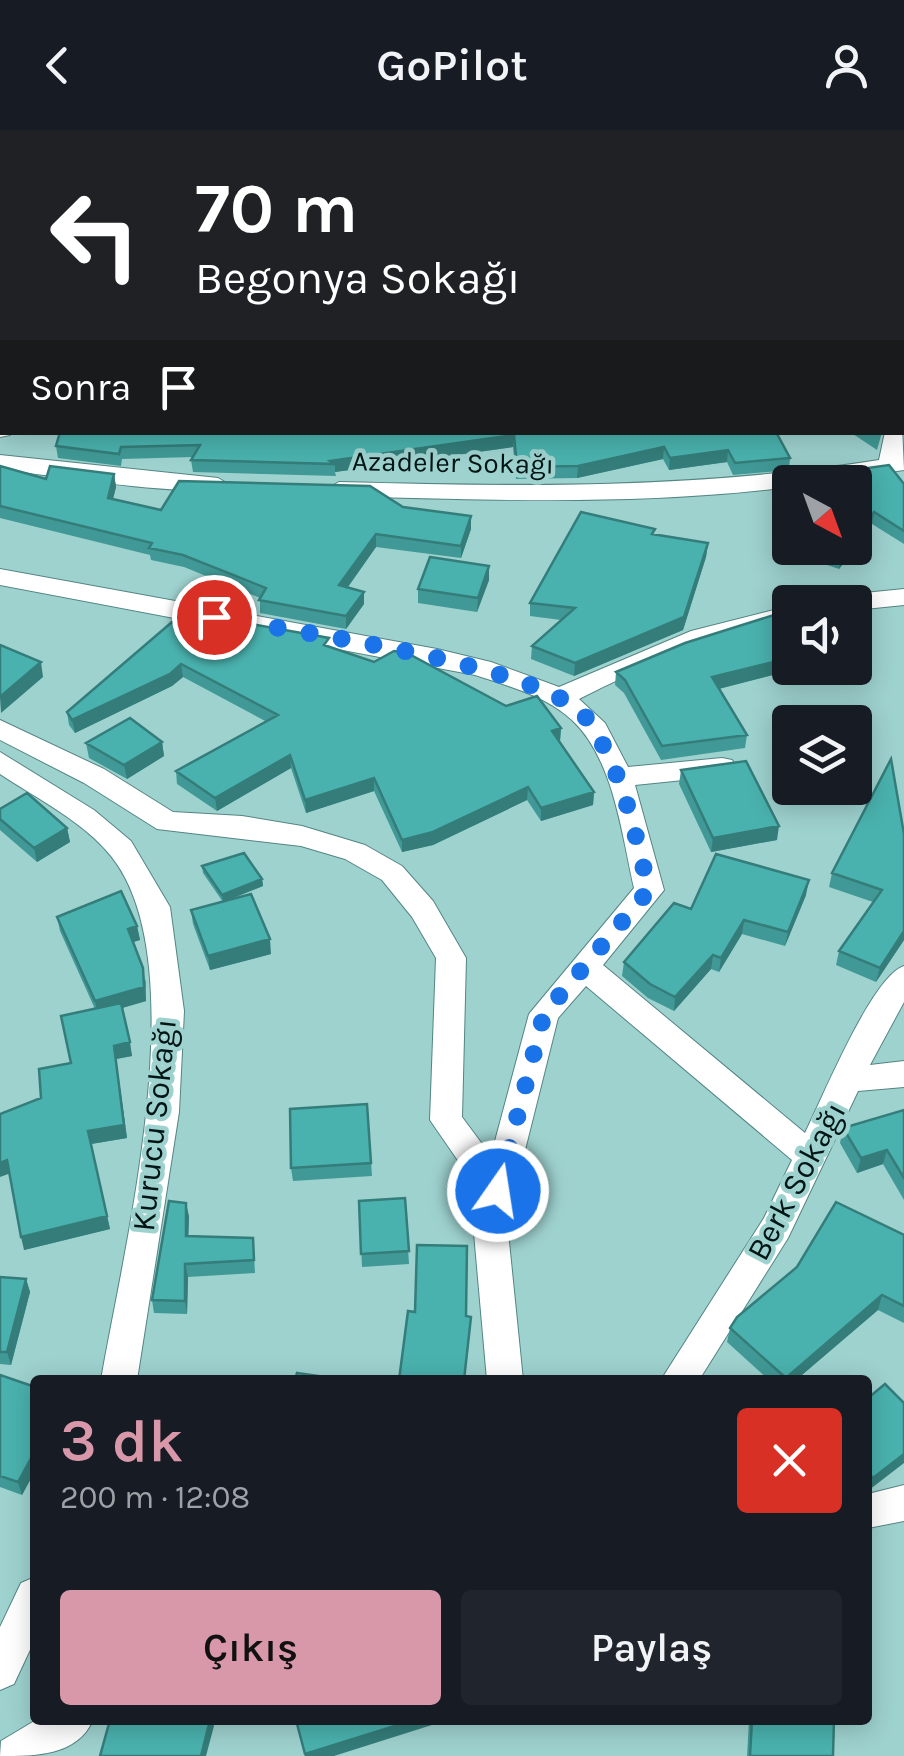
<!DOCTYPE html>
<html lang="tr">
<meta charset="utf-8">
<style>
:root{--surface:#171b24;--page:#20242c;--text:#f1f3f6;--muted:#9ea1a6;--accent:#d898aa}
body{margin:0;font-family:Karla,sans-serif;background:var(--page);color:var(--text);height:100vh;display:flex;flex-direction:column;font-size:38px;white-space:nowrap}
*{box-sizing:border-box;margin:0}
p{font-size:32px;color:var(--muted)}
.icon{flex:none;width:55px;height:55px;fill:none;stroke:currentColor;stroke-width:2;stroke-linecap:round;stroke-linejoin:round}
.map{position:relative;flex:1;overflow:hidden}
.sheet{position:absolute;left:30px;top:1245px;width:842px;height:350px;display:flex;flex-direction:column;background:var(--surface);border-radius:10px;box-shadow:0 5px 25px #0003}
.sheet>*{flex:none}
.top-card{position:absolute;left:0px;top:0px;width:905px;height:305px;box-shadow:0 5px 25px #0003;background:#202124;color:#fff;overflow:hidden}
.needle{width:65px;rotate:139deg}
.controls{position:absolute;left:772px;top:335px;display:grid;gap:20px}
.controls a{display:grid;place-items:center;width:100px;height:100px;border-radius:10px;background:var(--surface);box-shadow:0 5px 25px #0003;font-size:50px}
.pin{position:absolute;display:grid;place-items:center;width:85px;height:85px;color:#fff;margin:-42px;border:5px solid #fff;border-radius:50%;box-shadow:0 2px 10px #0007}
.me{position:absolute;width:110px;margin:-55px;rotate:13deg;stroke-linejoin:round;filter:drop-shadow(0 0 8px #0008)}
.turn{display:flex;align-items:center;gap:35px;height:210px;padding:0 30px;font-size:45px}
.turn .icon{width:130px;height:130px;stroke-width:2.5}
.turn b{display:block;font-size:70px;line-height:85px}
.then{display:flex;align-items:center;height:95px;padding:0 30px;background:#0003;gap:20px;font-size:38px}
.round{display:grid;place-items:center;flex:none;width:105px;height:105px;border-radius:10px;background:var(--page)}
.headline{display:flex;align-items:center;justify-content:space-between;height:170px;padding:0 30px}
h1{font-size:60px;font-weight:600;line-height:75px;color:var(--accent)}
.cta{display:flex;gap:20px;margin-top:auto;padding:20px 30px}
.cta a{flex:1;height:115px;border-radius:10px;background:var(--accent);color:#111;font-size:40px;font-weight:600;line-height:115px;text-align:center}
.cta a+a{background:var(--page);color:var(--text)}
header{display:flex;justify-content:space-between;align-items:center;height:130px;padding:0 30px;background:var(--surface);font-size:45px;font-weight:600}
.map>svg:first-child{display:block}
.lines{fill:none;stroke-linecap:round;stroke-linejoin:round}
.minor-casing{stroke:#538583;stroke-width:2}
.minor{fill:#fff;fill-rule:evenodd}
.wall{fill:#409996}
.shaded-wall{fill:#347d7a}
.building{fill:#4ab2ae;stroke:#347d7a;stroke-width:2.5}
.route{stroke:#1a73e8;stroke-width:18;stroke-dasharray:0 32.4}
.labels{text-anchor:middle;stroke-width:9;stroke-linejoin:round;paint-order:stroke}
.far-street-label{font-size:28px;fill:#021515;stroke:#9ed2cf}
.street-label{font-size:32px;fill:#021515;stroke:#9ed2cf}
</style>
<header><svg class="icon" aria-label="back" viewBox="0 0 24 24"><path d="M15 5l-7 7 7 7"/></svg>GoPilot<svg class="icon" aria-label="person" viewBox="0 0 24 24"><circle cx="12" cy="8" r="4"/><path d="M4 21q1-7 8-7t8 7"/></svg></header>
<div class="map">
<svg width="904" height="1626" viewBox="0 0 904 1626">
<rect width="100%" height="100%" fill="#9ed2cf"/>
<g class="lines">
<g class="minor-casing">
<path id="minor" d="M8 0H27L28 2H9Z
M459 0H478L479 2H460Z
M0 128H2V141H0Z
M902 128H904V140H902Z
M0 170H2V183H0Z
M0 293 2 302 10 305 0 307Z
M902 296 904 340 823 352H790V357C640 376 490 370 339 366L327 359 339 352C526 357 693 359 879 330L885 302H902Z
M0 325 218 348 230 355C214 372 34 343 0 339Z
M0 439 437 519 491 532 559 557 691 501 790 476V492C715 507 647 534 579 569L605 593 628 637 722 628 732 630 736 637 732 644 722 646 635 655 664 760 603 835 805 1003C822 969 872 846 904 836V872L870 935 904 931V957L858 961 788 1108 699 1250H661L764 1088 792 1030 586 856 558 888 507 1092 523 1250H487L473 1092 481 1064 430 990 436 828 412 787 382 750 345 729 301 716 157 699 84 653 0 610V590L104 639 173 682 242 686 302 696 365 715 402 736 433 771 466 828 462 987 491 1026 529 884 634 758C622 706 614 630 573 591 547 566 508 556 475 545L0 455Z
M904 459V475L855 480V472H841L854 464Z
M0 622 94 680 131 711 170 777 184 881 179 982 137 1250H101C123 1121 197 833 111 726 84 692 36 668 0 644Z
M904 1355V1391L868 1398V1364Z
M35 1447V1509L14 1554 0 1560V1497L21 1453Z
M36 1590H93C77 1626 36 1626 0 1626L1 1611Z"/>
</g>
<use href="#minor" class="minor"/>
</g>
<path class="wall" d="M60 302H784L778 305 790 328 789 340 733 345 727 332 669 340 663 329 577 348 516 349 513 317 335 342 336 346 193 342 191 330 193 327 122 329 121 336 58 328 56 316Z
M850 302H882L877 320Z
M0 336 46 349 114 344 116 357 113 369 161 380 403 377 471 386V399L461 428 376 417 348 457 364 474 346 499 260 483V468L184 437 151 430 150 425 0 388Z
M832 343 904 354V414L872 394 855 352H831Z
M655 405 708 413 706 427 683 500 574 546 531 529 532 516 561 490 530 486V473Z
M804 418H855L839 439 803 427Z
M489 436V450L477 482 418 473V459Z
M172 492 232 517H330L506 576 561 598 560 611H559L594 662 593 675 541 691 527 670 433 715 402 722 374 661 306 683 291 638 217 681 177 654 176 641 267 592 183 547 172 556 75 603 69 595 67 582Z
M789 536 788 541 719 559 747 605 745 618 661 630 624 563 615 555 616 542Z
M162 612 164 626 127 649 89 628 86 613Z
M681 640 777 710 711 722 679 654Z
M0 679 67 698 70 712 37 732 0 700Z
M904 704V810L876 852 836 835 839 821 873 772 829 757 832 743Z
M202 736 262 749 263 756 226 771 271 824 210 840 193 794 191 780 223 772 203 743Z
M806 765 785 816 742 804 719 842 711 839 674 881 648 868 622 846 624 832 691 779Z
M57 787 137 796 140 810 133 812 146 852V871L122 878 132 926 116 929 127 1008 91 1014 110 1099 24 1120 41 968 71 933 95 879 60 801Z
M367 974 372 1046 293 1051 291 1038Z
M904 980V1070L883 1034 857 1043 840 1013 843 998Z
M405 1068 409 1134 362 1137 359 1071Z
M189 1086 188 1106 253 1108 255 1143 188 1147 187 1184 154 1183 152 1170Z
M904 1105V1193L878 1180 796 1250H769L727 1212 730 1198Z
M0 1147 26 1149 30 1162 11 1235 0 1234Z
M0 1245 35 1257V1341L22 1365 0 1357Z
M868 1268 904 1273 869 1360 868 1359Z
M749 1590H834L833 1626H747Z"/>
<path class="shaded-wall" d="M514 305 513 317 335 342V334L330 331Z
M664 317 663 329 577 348 578 336Z
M728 320 727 332 669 340 670 328Z
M114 344 116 357 110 381 108 368Z
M874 382 872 394 855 417V409Z
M471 386V399L461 428V416Z
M376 404V417L340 468 339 455Z
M708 413 706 427 683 500 574 546 575 533Z
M849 418H855L839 439 841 427Z
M489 436V450L477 482 478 468Z
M364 462V474L346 499V486Z
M787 523H790V536L788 541 710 561 712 547Z
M41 532 43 547 1 583 0 567Z
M181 534 183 547 172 556 75 603 72 590Z
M561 598 560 611 551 614 552 601Z
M162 612 164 626 127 649 124 635Z
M290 625 291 638 217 681 215 668Z
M374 648V661L306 683 305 670Z
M528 657 527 670 433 715 402 722V710Z
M594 662 593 675 541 691V678Z
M779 696 777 710 711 722 713 708Z
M67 698 70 712 37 732 34 718Z
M262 749 263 756 223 772 222 765Z
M809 750 806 765 785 816 788 802Z
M744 790 742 804 719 842 721 828Z
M137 796 140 810 130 813 128 799Z
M904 801V810L876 852 880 838Z
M270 809 271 824 210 840 208 826Z
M713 825 711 839 674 881 675 867Z
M143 838 146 871 98 885 95 871Z
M130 912 132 926 116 929 127 1008 91 1014 110 1099 24 1120 21 1107 88 1001 114 916Z
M887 1020 883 1034 857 1043 861 1028Z
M7 1030 11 1043 0 1047V1033Z
M186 1073 189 1086 188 1119 186 1106Z
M185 1134 188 1147 187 1184 185 1171Z
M26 1149 30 1162 11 1235 7 1222Z
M882 1165 878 1180 796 1250H785Z
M35 1321V1341L22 1365 18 1352Z
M904 1324V1333L869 1360 873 1348Z
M210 1590H212L214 1596 206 1626H201Z
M414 1590H435V1594L334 1626H305V1624Z"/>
<path class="building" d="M42 0H81L83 2H44Z
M175 0H417L419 2H175Z
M489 0H904V113H902V2H490Z
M0 60 2 63V98H0Z
M902 209 904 210V282H902Z
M60 302H776L790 328 735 333 728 320 670 328 664 317 578 336 517 337 514 305 330 331 335 334 191 330 200 315 121 317 119 324 56 316Z
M889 335 904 354V401L874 382 855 409V352H839L832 343Z
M0 336 46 349 50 336 114 344 108 368 161 380 179 351 370 356 403 377 471 386 461 416 376 404 339 455 364 462 346 486 259 470 266 458 183 425 149 418 152 413 0 376Z
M581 382 655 399 652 404 708 413 684 487 575 533 532 516 575 478 530 473Z
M811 418H849L841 427Z
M430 427 489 436 478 468 418 459Z
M790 480V523H787L790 528 712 547 747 605 662 616 625 550 616 542 685 513Z
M172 492 232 517 246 493 329 508 324 515 374 532 394 521 407 523 506 576 537 566 561 598 552 601 594 662 541 678 528 657 433 702 402 710 374 648 305 670 290 625 215 668 176 641 278 585 181 534 170 544 72 590 67 582Z
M0 515 41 532 0 567Z
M130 588 162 612 124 635 86 613Z
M891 629 904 704V801L880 838 839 821 882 760 832 743Z
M746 631 779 696 713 708 681 640Z
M27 663 67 698 34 718 0 689V679Z
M244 723 262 749 222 765 202 736Z
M716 724 809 750 788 802 744 790 721 828 713 825 675 867 650 854 624 832 674 773 691 779Z
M121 761 137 796 128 799 143 838 144 857 95 871 57 787Z
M251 764 270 809 208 826 191 780Z
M121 873 130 912 114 916 124 995 88 1001 107 1086 21 1107 7 1030 0 1033V984L41 968 39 939 71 933 61 886Z
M367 974 371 1033 291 1038 290 979Z
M904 980V1048L887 1020 861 1028 843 998Z
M405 1068 409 1121 361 1124 359 1071Z
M169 1071 186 1073V1106L253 1108 254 1130 185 1134V1171L152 1170Z
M836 1072 904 1105V1176L882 1165 786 1248 730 1198 737 1187 797 1137Z
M417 1115 467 1116 466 1186 471 1187 464 1250H399L408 1181 415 1182Z
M0 1147 26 1149 7 1222H0Z
M297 1243 333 1248V1250H295Z
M0 1245 35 1257V1321L18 1352 0 1346Z
M885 1254 904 1273V1324L873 1348 868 1342V1268Z
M110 1590H210L201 1626H100Z
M296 1590H414L305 1624Z
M752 1590H834L833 1626H750Z"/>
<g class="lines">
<path class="route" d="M214 487C285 500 548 535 587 589 623 640 634 700 649 760L544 884 498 1061"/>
</g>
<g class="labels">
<g class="far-street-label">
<text transform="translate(453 332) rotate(1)" y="10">Azadeler Sokağı</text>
</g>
<g class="street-label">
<text transform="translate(154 995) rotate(-84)" y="11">Kurucu Sokağı</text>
<text transform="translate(796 1051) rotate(-62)" y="11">Berk Sokağı</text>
</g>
</g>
</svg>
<div class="controls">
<a><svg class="needle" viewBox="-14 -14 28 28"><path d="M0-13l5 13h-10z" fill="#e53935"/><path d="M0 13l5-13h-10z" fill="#9ea1a6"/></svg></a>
<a><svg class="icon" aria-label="sound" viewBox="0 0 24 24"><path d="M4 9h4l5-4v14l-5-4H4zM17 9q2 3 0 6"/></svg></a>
<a><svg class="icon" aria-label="layers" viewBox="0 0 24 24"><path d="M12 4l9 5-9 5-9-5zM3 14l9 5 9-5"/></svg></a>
</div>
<div class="pin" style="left:214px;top:487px;background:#d93025"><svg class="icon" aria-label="arrive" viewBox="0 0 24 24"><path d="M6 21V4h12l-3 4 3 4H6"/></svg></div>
<svg class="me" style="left:498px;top:1061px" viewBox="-20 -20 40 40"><circle r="17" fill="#1a73e8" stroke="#fff" stroke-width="3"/><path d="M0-11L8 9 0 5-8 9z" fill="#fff"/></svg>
<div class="top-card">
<div class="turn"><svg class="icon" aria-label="left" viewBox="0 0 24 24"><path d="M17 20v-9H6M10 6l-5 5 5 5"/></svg><div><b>70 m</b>Begonya Sokağı</div></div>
<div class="then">Sonra<svg class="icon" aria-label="arrive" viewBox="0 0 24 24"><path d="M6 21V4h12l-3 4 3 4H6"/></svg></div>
</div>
<section class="sheet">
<div class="headline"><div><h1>3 dk</h1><p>200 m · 12:08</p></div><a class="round" style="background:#d93025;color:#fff"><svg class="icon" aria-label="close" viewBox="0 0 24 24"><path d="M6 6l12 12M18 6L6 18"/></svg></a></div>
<div class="cta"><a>Çıkış</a><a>Paylaş</a></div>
</section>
</div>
